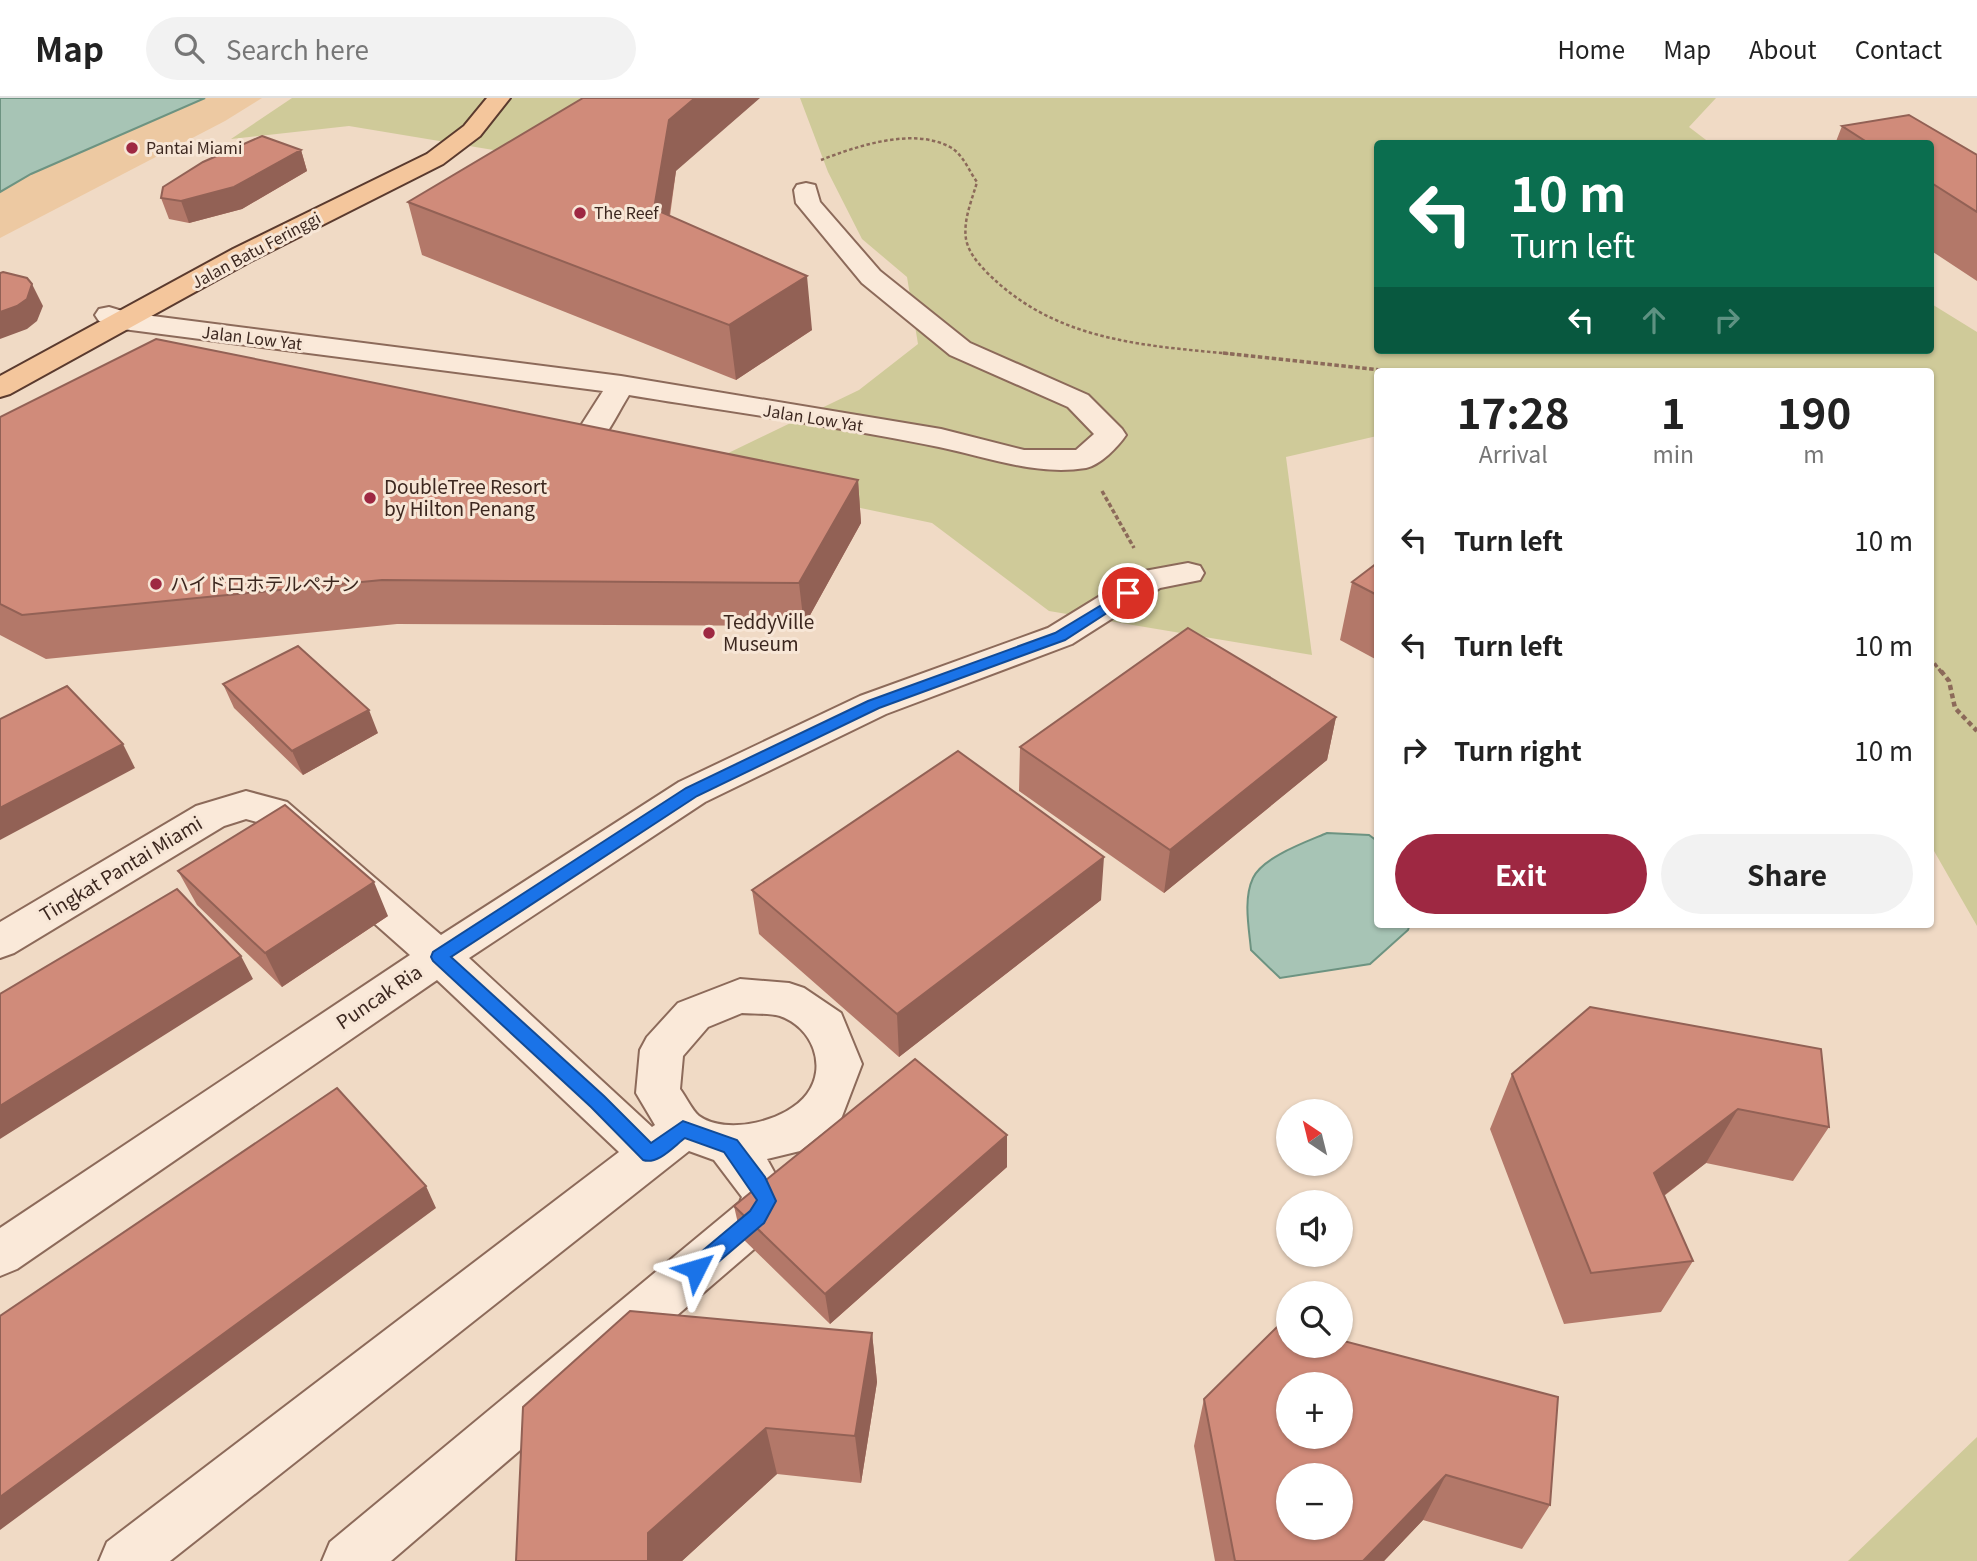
<!DOCTYPE html>
<meta charset="utf-8">
<style>
:root{--surface:#fff;--page:#f2f2f2;--text:#222;--muted:#767676;--line:#e0e0e0;--accent:#9e2842}
body{margin:0;font-family:Georgia,"Noto Sans JP",serif;background:var(--page);color:var(--text);height:100vh;display:flex;flex-direction:column;font-size:26px;white-space:nowrap}
*{box-sizing:border-box;margin:0}
p{font-size:23px;color:var(--muted)}
.icon{flex:none;width:38px;height:38px;fill:none;stroke:currentColor;stroke-width:2;stroke-linecap:round;stroke-linejoin:round}
.map{position:relative;flex:1;overflow:hidden}
.details{position:absolute;left:1374px;top:270px;width:560px;height:560px;display:flex;flex-direction:column;background:var(--surface);border-radius:7px;box-shadow:0 2px 5px #0004}
.details>*{flex:none}
.banner{position:absolute;left:1374px;top:42px;width:560px;height:214px;border-radius:7px;box-shadow:0 2px 5px #0004;background:#0b6e4f;color:#fff;overflow:hidden}
.needle{width:46px;rotate:325deg}
.controls{position:absolute;left:1276px;top:1001px;display:grid;gap:14px}
.controls a{display:grid;place-items:center;width:77px;height:77px;border-radius:50%;background:var(--surface);box-shadow:0 2px 5px #0004;font-size:35px}
.pin{position:absolute;display:grid;place-items:center;width:60px;height:60px;color:#fff;margin:-30px;border:4px solid #fff;border-radius:50%;box-shadow:0 2px 7px #0007}
.me{position:absolute;width:77px;margin:-38px;rotate:50deg;stroke-linejoin:round;filter:drop-shadow(0 0 5px #0008)}
.turn{display:flex;align-items:center;gap:24px;height:147px;padding:0 21px;font-size:32px}
.turn .icon{width:91px;height:91px;stroke-width:2.5}
.turn b{display:block;font-size:49px;line-height:60px}
.lanes{display:flex;align-items:center;height:66px;padding:0 21px;background:#0003;justify-content:center;gap:35px;direction:ltr}
.lanes .off{opacity:.35}
.eta{display:flex;justify-content:space-evenly;align-items:center;height:119px;text-align:center}
.eta b{font-size:42px;font-weight:700;line-height:49px}
.action{display:flex;gap:14px;margin-top:auto;padding:14px 21px}
.action a{flex:1;height:80px;border-radius:42px;background:var(--accent);color:#fff;font-size:28px;font-weight:700;line-height:80px;text-align:center}
.action a+a{background:var(--page);color:var(--text)}
ul{padding:0;list-style:none}
li{display:flex;align-items:center;gap:21px;height:105px;padding:0 21px}
li div{flex:1}
li b{display:block;font-size:26px}
li em{font-style:normal}
header{display:flex;align-items:center;gap:42px;box-sizing:border-box;height:98px;padding:0 35px;background:var(--surface);border-bottom:2px solid var(--line)}
header strong{font-size:33px}
nav{display:flex;gap:38px;margin-inline-start:auto;font-size:24px}
.search{width:490px;height:63px;background:var(--page);display:flex;align-items:center;gap:18px;box-sizing:border-box;padding:0 24px;border-radius:38px;color:var(--muted);font-size:26px}
.map>svg:first-child{display:block}
.green{fill:#cfca99}
.sand{fill:#edc9a2}
.water{fill:#a7c4b5;stroke:#6d9381;stroke-width:2}
.lines{fill:none;stroke-linecap:round;stroke-linejoin:round}
.street-casing{stroke:#8c6a5a;stroke-width:4}
.primary-casing{stroke:#5a3a2e;stroke-width:4}
.path-far2{stroke:#8c6a5a;stroke-width:2.5;stroke-dasharray:3.5 2.5;stroke-linecap:butt}
.path-far1{stroke:#8c6a5a;stroke-width:3.5;stroke-dasharray:4.5 2.5;stroke-linecap:butt}
.path{stroke:#8c6a5a;stroke-width:4.5;stroke-dasharray:5 3.5;stroke-linecap:butt}
.street{fill:#fae9d9;fill-rule:evenodd}
.primary{fill:#f4c69c;fill-rule:evenodd}
.wall{fill:#b37869}
.shaded-wall{fill:#926155}
.building{fill:#d08b7a;stroke:#926155;stroke-width:2;fill-rule:evenodd}
.route{fill:#1a73e8;stroke:#114b97;stroke-width:2}
.poi-dot{fill:#9e2842;stroke:#f7e6d6;stroke-width:2.5}
.labels{text-anchor:middle;stroke-width:6;stroke-linejoin:round;paint-order:stroke}
.far-poi-label{font-size:16px;fill:#3c271f;stroke:#f7e6d6;text-anchor:start}
.far-street-label{font-size:16px;fill:#3c271f;stroke:#f7e6d6}
.poi-label{font-size:19px;fill:#3c271f;stroke:#f7e6d6;text-anchor:start}
.street-label{font-size:19px;fill:#3c271f;stroke:#f7e6d6}
</style>
<header>
<strong>Map</strong>
<div class="search"><svg class="icon" aria-label="search" viewBox="0 0 24 24"><circle cx="10" cy="10" r="6"/><path d="M15 15l6 6"/></svg>Search here</div>
<nav><a>Home</a><a>Map</a><a>About</a><a>Contact</a></nav>
</header>
<div class="map">
<svg width="1977" height="1463" viewBox="0 0 1977 1463">
<rect width="100%" height="100%" fill="#f0dac5"/>
<path class="green" d="M292 0H651L547 61 349 28 231 41Z
M800 0H1716L1689 29 1710 45 1377 46V252H1930V205L1977 234V828L1930 746V273H1377V338L1286 359 1312 557 1049 513 932 425 689 374 859 292 918 246 907 179 862 141 828 74Z
M1977 1339V1463H1848Z"/>
<path class="sand" d="M205 0H262L225 23 0 140V94L31 76Z"/>
<path class="water" d="M0 0H205L31 76 0 94Z
M1327 735 1369 737 1377 743V826H1410L1408 832 1370 866 1280 880 1251 852C1249 830 1243 801 1253 780 1263 759 1306 744 1327 735Z"/>
<g class="lines">
<g class="street-casing">
<path id="street" d="M806 85 815 87 820 104 880 173 970 245 1088 297 1122 331 1126 337C1118 349 1100 367 1086 370 1035 378 988 359 939 349 837 328 732 314 629 297 605 336 596 372 541 358L537 352 541 346 560 344 573 340 603 293 123 231 99 223 95 217 99 211 109 209 129 215 621 278 941 331 1024 352H1076L1094 336 1068 309 950 257 862 185 796 105 794 92 797 87Z
M1188 465 1200 468 1204 475 1200 482 1160 490 1072 546 886 616 705 704 469 860 652 1029 655 1027 636 995 640 952 647 939 678 905 740 881 789 885 804 890 841 915 862 966 841 1021 800 1053 767 1061 790 1103 774 1134 391 1463H322L330 1444 740 1104 742 1099 714 1062 689 1053 170 1463H99L107 1444 619 1054 437 882 17 1171 0 1178V1130L410 857 261 725 246 721 224 728 14 855 0 860V824L196 708 246 693 287 704 441 837 679 684 860 598 1048 530 1139 474ZM742 915C754 916 769 915 780 918 812 929 828 968 807 996 787 1023 727 1038 699 1018 692 1012 686 999 680 991L683 958 708 929Z"/>
</g>
<g class="primary-casing">
<path id="primary" d="M487 0H510L480 38 443 66 251 163 10 296 0 299V278L233 151 427 56 464 28Z"/>
</g>
<path class="path-far2" d="M821 62C857 48 913 29 950 49 963 56 969 73 977 84 972 102 963 122 966 141 969 158 985 173 997 184 1066 246 1154 248 1242 257"/>
<path class="path-far1" d="M1223 255 1390 273
M1102 393 1134 450
M1930 560 1942 575"/>
<path class="path" d="M1941 573 1949 583 1955 610 1977 633"/>
<use href="#street" class="street"/>
<use href="#primary" class="primary"/>
</g>
<path class="wall" d="M1909 17 1977 57V183L1930 152V46H1835L1842 28Z
M301 52 307 73 242 111 189 125 169 121 161 100Z
M676 73 670 118 812 232 736 282 422 157 408 104Z
M0 319 858 382 861 425 804 528 397 526 46 561 0 537Z
M1377 465V562L1340 542 1352 484Z
M223 586 378 635 303 677 234 610Z
M1336 619 1327 662 1164 795 1019 693 1020 649Z
M178 773 388 818 282 889 197 807Z
M752 792 1101 802 899 959 759 836Z
M1590 909 1829 1029 1793 1083 1706 1065 1664 1098 1693 1163 1661 1214 1564 1226 1490 1031 1512 976Z
M1007 1069 830 1226 741 1139 734 1108Z
M872 1235 877 1284 861 1385 777 1376 682 1463H516Z
M1204 1301 1550 1407 1522 1451 1423 1422 1384 1463H1215L1194 1348Z"/>
<path class="shaded-wall" d="M695 0H760L676 73 662 164 654 111 669 22Z
M301 52 307 73 242 111 189 125 181 103Z
M807 178 812 232 736 282 729 227Z
M32 186 43 208 37 223 27 231 0 241V214Z
M858 382 861 425 804 528 799 485Z
M369 612 378 635 303 677 292 653Z
M1336 619 1327 662 1164 795 1170 752Z
M123 646 135 670 0 742V710Z
M1104 759 1101 802 899 959 897 916Z
M374 784 388 818 282 889 265 855Z
M241 858 253 881 0 1041V1008Z
M1738 1011 1706 1065 1624 1128 1654 1075Z
M1007 1037V1069L830 1226 825 1196Z
M426 1088 436 1110 0 1432V1399Z
M872 1235 877 1284 861 1385 855 1338Z
M766 1330 777 1376 682 1463H648V1435Z
M1446 1377 1423 1422 1384 1463H1363Z"/>
<path class="building" d="M583 0H695L669 22 654 111 807 178 729 227 408 104Z
M1909 17 1977 57V114L1930 84V46H1870L1842 28Z
M262 38 301 52 234 89 181 103 161 100 163 89 203 64Z
M3 174 27 180 32 186 27 201 17 208 0 214V175Z
M156 241 858 382 799 485 382 482 22 517 0 506V319Z
M1377 465V497L1352 484Z
M1188 530 1336 619 1170 752 1020 649Z
M298 548 369 612 292 653 223 586Z
M67 588 123 646 0 710V621Z
M958 653 1104 759 897 916 752 792Z
M285 707 374 784 265 855 178 773Z
M177 791 241 858 0 1008V896Z
M1590 909 1821 951 1829 1029 1738 1011 1654 1075 1693 1163 1591 1175 1512 976Z
M915 961 1007 1037 825 1196 734 1108Z
M337 990 426 1088 0 1399V1218Z
M630 1213 872 1235 855 1338 766 1330 648 1435V1463H516L523 1309Z
M1280 1226 1288 1228V1248H1340V1242L1558 1299 1550 1407 1446 1377 1363 1463H1235L1204 1301ZM1288 1286H1340V1339H1288ZM1288 1377H1340V1430H1288Z"/>
<path class="route" d="M1128 491 1133 492V498L1065 542 879 610 697 698 451 859 604 998 651 1045 683 1023 737 1042 765 1079 776 1103 764 1125 703 1177 696 1180 689 1177 686 1171 689 1164 750 1113 757 1102 724 1054 685 1040C674 1048 658 1067 643 1062L591 1009 433 863 431 859 433 854 686 690 868 603 1055 535Z"/>
<g class="poi-dot">
<circle cx="132" cy="50" r="7"/>
<circle cx="580" cy="115" r="7"/>
<circle cx="370" cy="400" r="7"/>
<circle cx="156" cy="486" r="7"/>
<circle cx="709" cy="535" r="7"/>
</g>
<g class="labels">
<g class="far-poi-label">
<text x="146" y="56">Pantai Miami</text>
<text x="594" y="121">The Reef</text>
</g>
<g class="far-street-label">
<text transform="translate(256 152) rotate(-28)" y="6">Jalan Batu Feringgi</text>
<text transform="translate(252 240) rotate(7)" y="6">Jalan Low Yat</text>
<text transform="translate(813 320) rotate(9)" y="6">Jalan Low Yat</text>
</g>
<g class="poi-label">
<text x="384" y="396">DoubleTree Resort<tspan x="384" dy="22">by Hilton Penang</tspan></text>
<text x="170" y="493">ハイドロホテルペナン</text>
<text x="723" y="531">TeddyVille<tspan x="723" dy="22">Museum</tspan></text>
</g>
<g class="street-label">
<text transform="translate(121 771) rotate(-31)" y="7">Tingkat Pantai Miami</text>
<text transform="translate(379 899) rotate(-34)" y="7">Puncak Ria</text>
</g>
</g>
</svg>
<div class="controls">
<a><svg class="needle" viewBox="-14 -14 28 28"><path d="M0-13l5 13h-10z" fill="#e53935"/><path d="M0 13l5-13h-10z" fill="#767676"/></svg></a>
<a><svg class="icon" aria-label="sound" viewBox="0 0 24 24"><path d="M4 9h4l5-4v14l-5-4H4zM17 9q2 3 0 6"/></svg></a>
<a><svg class="icon" aria-label="search" viewBox="0 0 24 24"><circle cx="10" cy="10" r="6"/><path d="M15 15l6 6"/></svg></a>
<a>+</a>
<a>−</a>
</div>
<div class="pin" style="left:1128px;top:495px;background:#d93025"><svg class="icon" aria-label="arrive" viewBox="0 0 24 24"><path d="M6 21V4h12l-3 4 3 4H6"/></svg></div>
<svg class="me" style="left:696px;top:1171px" viewBox="-20 -20 40 40"><path d="M0-17L14 15 0 8-14 15z" fill="#1a73e8" stroke="#fff" stroke-width="4"/></svg>
<div class="banner">
<div class="turn"><svg class="icon" aria-label="left" viewBox="0 0 24 24"><path d="M17 20v-9H6M10 6l-5 5 5 5"/></svg><div><b>10 m</b>Turn left</div></div>
<div class="lanes"><svg class="icon" aria-label="left" viewBox="0 0 24 24"><path d="M17 20v-9H6M10 6l-5 5 5 5"/></svg><svg class="icon off" aria-label="ahead" viewBox="0 0 24 24"><path d="M12 20V5M6 11l6-6 6 6"/></svg><svg class="icon off" aria-label="right" viewBox="0 0 24 24"><path d="M7 20v-9h11M14 6l5 5-5 5"/></svg></div>
</div>
<section class="details">
<div class="eta">
<div><b>17:28</b><p>Arrival</p></div>
<div><b>1</b><p>min</p></div>
<div><b>190</b><p>m</p></div>
</div>
<ul>
<li><svg class="icon" aria-label="left" viewBox="0 0 24 24"><path d="M17 20v-9H6M10 6l-5 5 5 5"/></svg><div><b>Turn left</b></div><em>10 m</em></li>
<li><svg class="icon" aria-label="left" viewBox="0 0 24 24"><path d="M17 20v-9H6M10 6l-5 5 5 5"/></svg><div><b>Turn left</b></div><em>10 m</em></li>
<li><svg class="icon" aria-label="right" viewBox="0 0 24 24"><path d="M7 20v-9h11M14 6l5 5-5 5"/></svg><div><b>Turn right</b></div><em>10 m</em></li>
</ul>
<div class="action"><a>Exit</a><a>Share</a></div>
</section>
</div>
